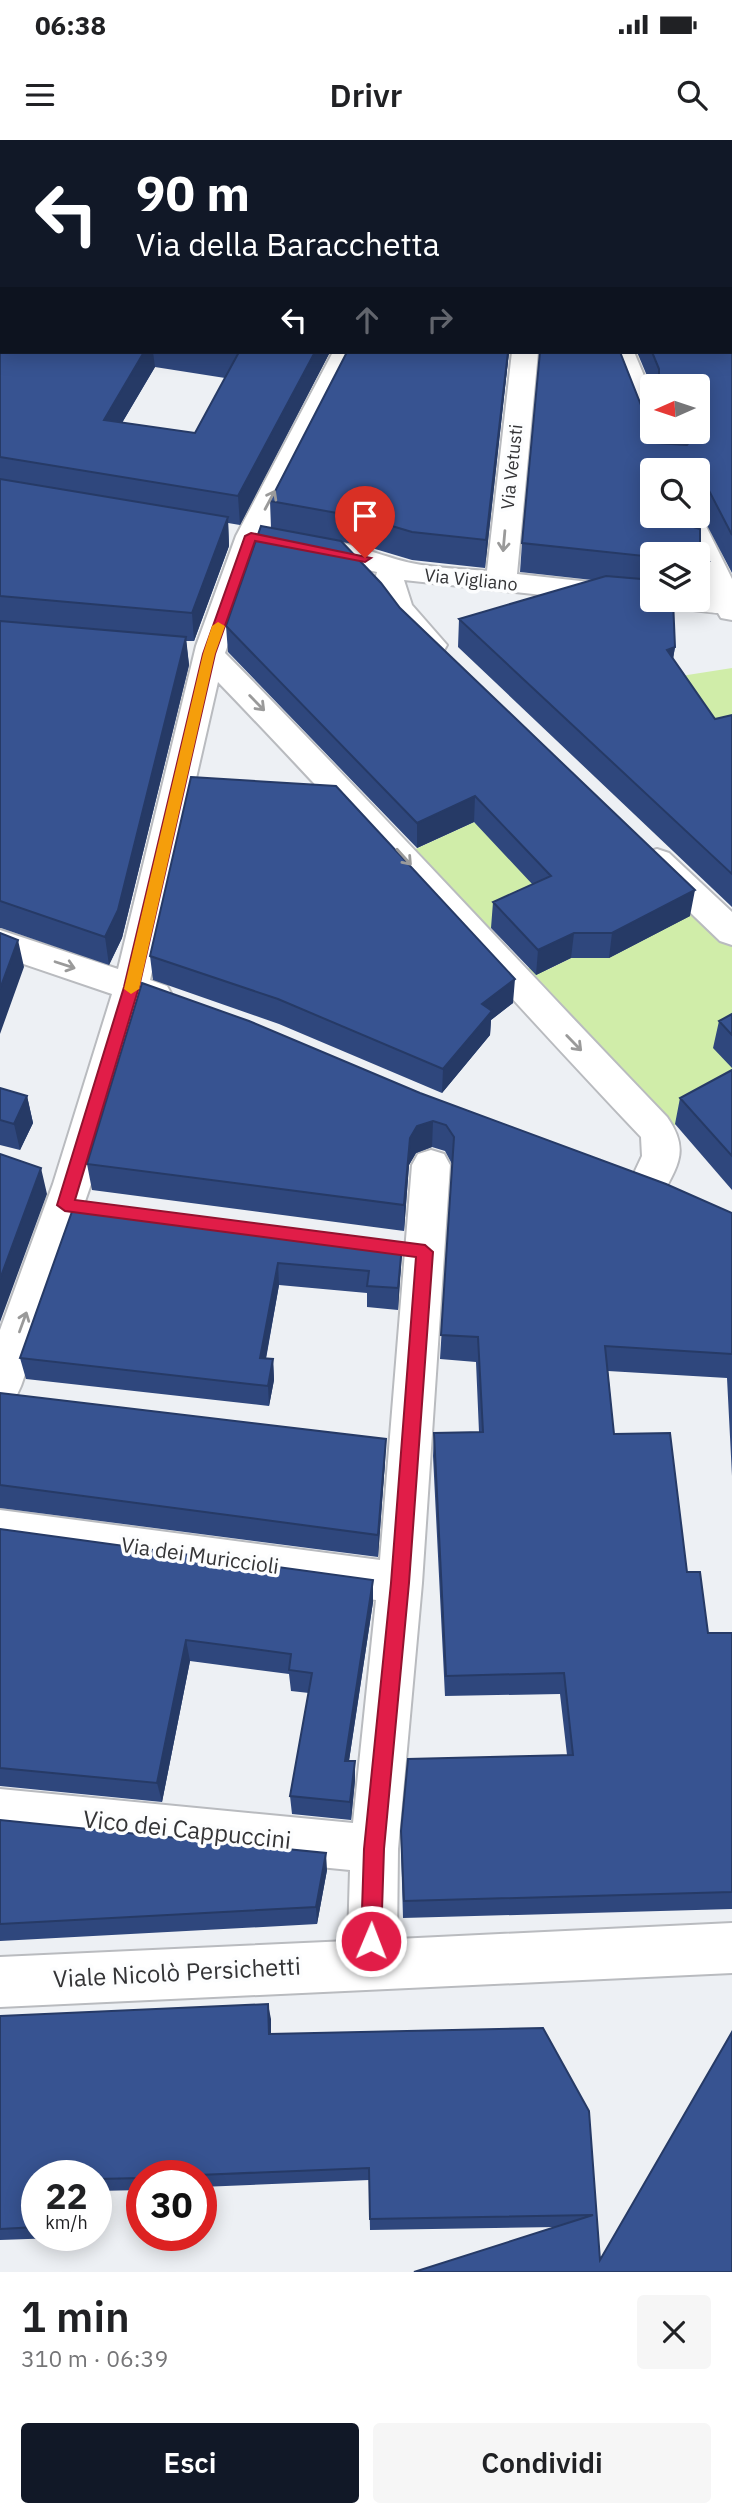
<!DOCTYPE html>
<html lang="it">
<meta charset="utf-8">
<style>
:root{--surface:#fff;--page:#f6f6f6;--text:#202124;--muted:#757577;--accent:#111827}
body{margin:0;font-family:"IBM Plex Sans",sans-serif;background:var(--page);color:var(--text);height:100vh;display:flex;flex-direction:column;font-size:26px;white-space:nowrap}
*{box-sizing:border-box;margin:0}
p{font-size:23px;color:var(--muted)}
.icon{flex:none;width:38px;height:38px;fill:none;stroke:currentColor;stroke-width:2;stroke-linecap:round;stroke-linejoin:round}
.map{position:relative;height:2132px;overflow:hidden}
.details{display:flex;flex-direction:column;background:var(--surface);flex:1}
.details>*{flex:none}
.top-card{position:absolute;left:0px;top:0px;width:733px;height:214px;box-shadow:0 4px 18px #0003;background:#111827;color:#fff;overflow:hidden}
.needle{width:46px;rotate:267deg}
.buttons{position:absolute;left:640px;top:234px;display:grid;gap:14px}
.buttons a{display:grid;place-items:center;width:70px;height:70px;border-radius:7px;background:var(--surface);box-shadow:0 4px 18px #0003;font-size:35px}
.speed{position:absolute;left:21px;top:2020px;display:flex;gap:14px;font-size:35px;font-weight:700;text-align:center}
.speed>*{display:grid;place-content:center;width:91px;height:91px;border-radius:50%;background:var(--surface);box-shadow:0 4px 18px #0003;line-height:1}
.speed small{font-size:18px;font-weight:400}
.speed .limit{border:10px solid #d22;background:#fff;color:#111}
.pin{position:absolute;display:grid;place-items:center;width:60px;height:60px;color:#fff;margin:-72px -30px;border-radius:50% 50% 50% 0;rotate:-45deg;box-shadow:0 0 7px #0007}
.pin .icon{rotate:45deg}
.me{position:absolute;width:77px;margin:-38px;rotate:1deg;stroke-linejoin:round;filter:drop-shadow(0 0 5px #0008)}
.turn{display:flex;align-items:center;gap:24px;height:147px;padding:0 21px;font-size:32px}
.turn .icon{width:91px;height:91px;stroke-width:2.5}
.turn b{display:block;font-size:49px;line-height:60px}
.lanes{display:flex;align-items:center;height:66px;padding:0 21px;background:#0003;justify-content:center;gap:35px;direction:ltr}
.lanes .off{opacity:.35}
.round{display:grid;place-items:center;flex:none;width:74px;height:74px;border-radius:7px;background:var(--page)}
.head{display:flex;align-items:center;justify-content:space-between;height:119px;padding:0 21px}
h1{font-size:42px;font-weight:600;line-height:52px}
.button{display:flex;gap:14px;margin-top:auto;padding:14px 21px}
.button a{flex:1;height:80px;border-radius:7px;background:var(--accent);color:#fff;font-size:28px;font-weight:600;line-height:80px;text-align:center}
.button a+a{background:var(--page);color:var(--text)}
.status{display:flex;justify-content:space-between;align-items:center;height:49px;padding:0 35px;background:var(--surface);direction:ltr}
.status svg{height:19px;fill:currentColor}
header{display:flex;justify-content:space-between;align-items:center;height:91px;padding:0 21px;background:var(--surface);font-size:32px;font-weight:600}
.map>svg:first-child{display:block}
.green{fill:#d0eda9}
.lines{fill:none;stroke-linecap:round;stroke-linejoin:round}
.street-casing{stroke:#b9bbbf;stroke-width:4}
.street{fill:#fff;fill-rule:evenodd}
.wall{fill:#2f477d;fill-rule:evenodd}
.shaded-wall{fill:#263a66}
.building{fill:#375391;stroke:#263a66;stroke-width:2}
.oneway{stroke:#9a9a9a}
.route{fill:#e11d48;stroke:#92132f;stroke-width:2}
.slow{fill:#f59e0b}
.labels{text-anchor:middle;stroke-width:7;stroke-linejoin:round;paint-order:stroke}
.far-street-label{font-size:18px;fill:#343436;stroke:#fcfdfe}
.street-label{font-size:21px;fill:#343436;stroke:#fcfdfe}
.near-street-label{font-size:24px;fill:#343436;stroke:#fcfdfe}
</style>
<div class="status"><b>06:38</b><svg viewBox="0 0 49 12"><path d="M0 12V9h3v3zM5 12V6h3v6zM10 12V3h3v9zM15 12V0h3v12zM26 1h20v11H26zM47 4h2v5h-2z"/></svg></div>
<header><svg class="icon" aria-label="menu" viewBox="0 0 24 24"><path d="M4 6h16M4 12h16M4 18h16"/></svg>Drivr<svg class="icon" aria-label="search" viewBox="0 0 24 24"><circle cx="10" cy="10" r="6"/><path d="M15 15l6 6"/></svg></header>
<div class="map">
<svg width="732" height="2132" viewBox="0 0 732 2132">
<rect width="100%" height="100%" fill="#edf0f4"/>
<path class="green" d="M732 528V602L662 539Z
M474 682 561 756 483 792 409 712Z
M697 772 732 803V944L715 963 673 986 519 833 540 823 547 830 571 818H609Z"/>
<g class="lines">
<g class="street-casing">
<path id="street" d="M231 0H255L229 2Z
M333 212H359L266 396 225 513C375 665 519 823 667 977 690 1010 678 1025 661 1057L647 1061 633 1057 628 1046 642 1016 641 997C499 847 362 691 218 542L150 840 167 846 172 855 167 864 154 868 145 865 91 1044 21 1246 15 1259 0 1264V1190L53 1044 112 854 0 816V790L118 829 196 506 236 396Z
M512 212H538L517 434 653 449V460H698V452L709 453 698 430V415H691L674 376H698V370L732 439V480L721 478 718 473C703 472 663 465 653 467L404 440 412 465 447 505 443 512C435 514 428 516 421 512 401 500 369 455 377 432L293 412 288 406 293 400C326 391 377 416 411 423 435 428 462 429 487 431Z
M608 212H634L653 257V292H667L683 331H655Z
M657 709 669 713 732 772V805L720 801 645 729 640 721 645 713Z
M431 1010 444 1014 450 1025 422 1443 398 1709 397 1799 732 1783V1833L0 1867V1817L348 1801 350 1730 0 1695V1649L353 1683 376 1460 0 1408V1370L380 1420 412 1025 418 1014Z"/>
</g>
<use href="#street" class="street"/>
</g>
<path class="wall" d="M732 0V433L698 368V331H653L700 403 709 421 705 450H698V415H653V460L675 507 673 519 715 579 732 575V767L458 507 459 479 592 440 520 432 522 403 656 303 675 304 670 292H698V247H653V250L637 212H732Z
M0 10 2 212H330L240 385 228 383 229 406 194 501H186L189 525 122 798 109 825 1 788H0ZM155 227 225 238 195 293 122 283Z
M347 212H509L485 428 412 420 365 406 342 402 400 468 690 776 609 818H571L536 835 491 788 493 762 533 745 474 682 417 708 228 512 226 486 271 388 270 361Z
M150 816 513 863 491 880 490 895 442 953 279 884 153 840Z
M732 874V928L713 908 719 881Z
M732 930V1050L675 984 680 958Z
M0 948 27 956 33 983 20 1010 0 1005Z
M420 953 732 1073V1336L727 1238 608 1231 614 1294 687 1432 708 1493H732V1769L403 1778 401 1709V1691L567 1615 560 1554 445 1556 433 1316 434 1293 479 1292 476 1222 440 1219 452 1024 445 1011 432 1007 416 1013 409 1025 404 1091 92 1050 87 1024Z
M75 1063 402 1106 398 1170 367 1167V1153L279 1145 266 1219H273L274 1240 269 1266 26 1239 20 1218Z
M0 1253 385 1322 378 1417 0 1368Z
M0 1389 373 1440V1462L349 1621 355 1640 351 1680 292 1674 290 1656 309 1553 291 1551 289 1534 190 1521 162 1662 0 1646Z
M0 1680 327 1730 317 1784 0 1801Z
M0 1876 271 1879V1894L589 1971 600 2119 732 2132H414L557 2087 370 2090 369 2040 201 2047V2035H142V2050L96 2051V2035H37V2095H56V2098L0 2100Z"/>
<path class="shaded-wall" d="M144 212H153L155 227 107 308 104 280Z
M315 212H330L240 385 238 356Z
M508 212H509L485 428 486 400Z
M703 339 698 368V355L700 345Z
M228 377 229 406 194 501 192 473Z
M186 497 189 525 122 798 109 825 105 797Z
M675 507 670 536 667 510Z
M475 656 474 682 417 708V683Z
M695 750 690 776 609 818 612 793Z
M574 793 571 818 536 835 538 810Z
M18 800 24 827 0 894V849Z
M515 839 513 863 491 880 490 895 442 953 443 929 482 864Z
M27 956 33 983 20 1010 14 984Z
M433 981 432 1007 416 1013 409 1025 404 1091V1065L410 998 417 986Z
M41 1028 47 1054 0 1182V1139Z
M402 1106 401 1127 398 1170V1148Z
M278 1123 279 1145 262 1239 260 1218Z
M273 1219 274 1240 269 1266 268 1246Z
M386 1299 385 1322 378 1417V1395Z
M373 1440V1462L346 1640 345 1621Z
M186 1500 190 1521 162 1662 157 1643Z
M355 1621V1640L351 1680 350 1662Z
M326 1713 327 1730 317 1784 316 1767Z
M268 1864 271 1879V1909L269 1894Z"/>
<path class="building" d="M247 0H732V18V2H246Z
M2 9V212H144L104 280 195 293 239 212H315L238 356 0 317V10Z
M732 199V395L703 339 700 345H698V331H653V376H688L693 387 700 389V403L709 421H701L700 426H698V415H653V417L522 403 540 212H620L656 303 687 305 690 301 686 292H698V247H659V229L652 212H732Z
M347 212H508L486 400 412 392 365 378 270 361Z
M0 339 228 377 192 473 0 456Z
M261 386 341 401 381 443 400 468 695 750 612 793H574L538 810 493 762 551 736 475 656 417 683 226 486Z
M606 436 653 440V460H673L675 507 667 510 715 579 732 575V734L459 479Z
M0 481 186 497 118 770 105 797 0 761Z
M191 637 336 646 515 839 482 864 492 871 443 929 278 859 150 816Z
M0 793 18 800 0 849Z
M142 843 249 881 420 953 666 1044 732 1073V1214L605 1206 614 1294 670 1293 687 1432H700L708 1493H732V1752L404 1761 401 1691 408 1619 573 1615 564 1533 446 1536 434 1293 483 1292 478 1197 441 1195 454 997 446 985 433 981 417 986 410 998 404 1065 87 1024Z
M732 874V895L719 881Z
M732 930V1016L680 958Z
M0 948 27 956 14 984 0 980Z
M0 1014 41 1028 0 1139Z
M75 1063 402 1106 398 1148 367 1146 369 1131 278 1123 260 1218 273 1219 268 1246 20 1218Z
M0 1253 386 1299 378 1395 0 1345Z
M0 1389 373 1440 345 1621H355L350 1662 290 1656 312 1533 289 1530 291 1514 186 1500 157 1643 0 1628Z
M0 1680 326 1713 316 1767 0 1784Z
M268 1864 269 1894 543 1888 589 1971 600 2120 732 1892V2132H414L593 2075 370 2079 369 2028 198 2035H142V2038L96 2039V2035H37V2087L0 2089V1876Z"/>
<defs><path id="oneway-shaft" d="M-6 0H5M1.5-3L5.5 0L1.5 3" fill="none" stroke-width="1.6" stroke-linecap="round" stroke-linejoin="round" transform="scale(1.75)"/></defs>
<g class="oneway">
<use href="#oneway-shaft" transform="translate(270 360) rotate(-62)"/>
<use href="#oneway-shaft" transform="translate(504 401) rotate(95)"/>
<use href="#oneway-shaft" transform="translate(257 563) rotate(46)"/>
<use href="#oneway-shaft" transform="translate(404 717) rotate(48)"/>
<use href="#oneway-shaft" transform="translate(65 825) rotate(18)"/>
<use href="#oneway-shaft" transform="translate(574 903) rotate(46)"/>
<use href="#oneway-shaft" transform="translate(23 1182) rotate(-70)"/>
</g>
<path class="route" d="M251 393 371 418 365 422 255 401 215 514 139 847 75 1060 425 1105 433 1112 409 1443 384 1709 381 1801 378 1808 371 1811 363 1808 361 1801 364 1709 391 1443 416 1117 65 1071 57 1065 124 847 203 514 245 396Z"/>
<path class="slow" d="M218 482 225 486 215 514 139 849 131 854 124 849 203 514 212 486Z"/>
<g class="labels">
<g class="far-street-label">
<text transform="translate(512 327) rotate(-84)" y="6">Via Vetusti</text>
<text transform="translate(471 440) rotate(6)" y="6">Via Vigliano</text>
</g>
<g class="street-label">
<text transform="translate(200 1416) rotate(8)" y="7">Via dei Muriccioli</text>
</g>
<g class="near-street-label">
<text transform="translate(187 1690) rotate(6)" y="8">Vico dei Cappuccini</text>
<text transform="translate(177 1833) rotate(-3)" y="8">Viale Nicolò Persichetti</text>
</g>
</g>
</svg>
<div class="buttons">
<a><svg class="needle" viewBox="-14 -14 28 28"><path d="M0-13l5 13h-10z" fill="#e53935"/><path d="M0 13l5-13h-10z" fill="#757577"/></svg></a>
<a><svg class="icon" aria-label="search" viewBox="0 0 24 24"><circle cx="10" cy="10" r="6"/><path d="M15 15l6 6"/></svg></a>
<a><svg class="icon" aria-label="layers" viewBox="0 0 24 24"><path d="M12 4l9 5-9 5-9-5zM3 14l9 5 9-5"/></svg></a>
</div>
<div class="speed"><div>22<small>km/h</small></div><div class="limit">30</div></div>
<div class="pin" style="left:365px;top:418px;background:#d93025"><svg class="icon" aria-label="arrive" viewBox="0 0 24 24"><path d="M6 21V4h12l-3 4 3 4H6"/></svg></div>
<svg class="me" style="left:371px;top:1801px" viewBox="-20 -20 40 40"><circle r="17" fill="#e11d48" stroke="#fff" stroke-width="3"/><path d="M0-11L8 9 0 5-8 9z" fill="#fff"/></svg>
<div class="top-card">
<div class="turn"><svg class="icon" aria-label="left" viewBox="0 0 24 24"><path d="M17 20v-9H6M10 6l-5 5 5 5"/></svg><div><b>90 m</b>Via della Baracchetta</div></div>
<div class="lanes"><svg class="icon" aria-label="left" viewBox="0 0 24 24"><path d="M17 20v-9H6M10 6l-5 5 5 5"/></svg><svg class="icon off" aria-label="ahead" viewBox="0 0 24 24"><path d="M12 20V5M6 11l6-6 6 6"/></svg><svg class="icon off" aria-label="right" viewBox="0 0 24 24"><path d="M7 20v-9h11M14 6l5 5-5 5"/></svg></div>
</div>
</div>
<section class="details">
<div class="head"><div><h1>1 min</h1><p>310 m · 06:39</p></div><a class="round"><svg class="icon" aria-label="close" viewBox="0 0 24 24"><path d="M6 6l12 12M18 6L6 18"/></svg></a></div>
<div class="button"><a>Esci</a><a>Condividi</a></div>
</section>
